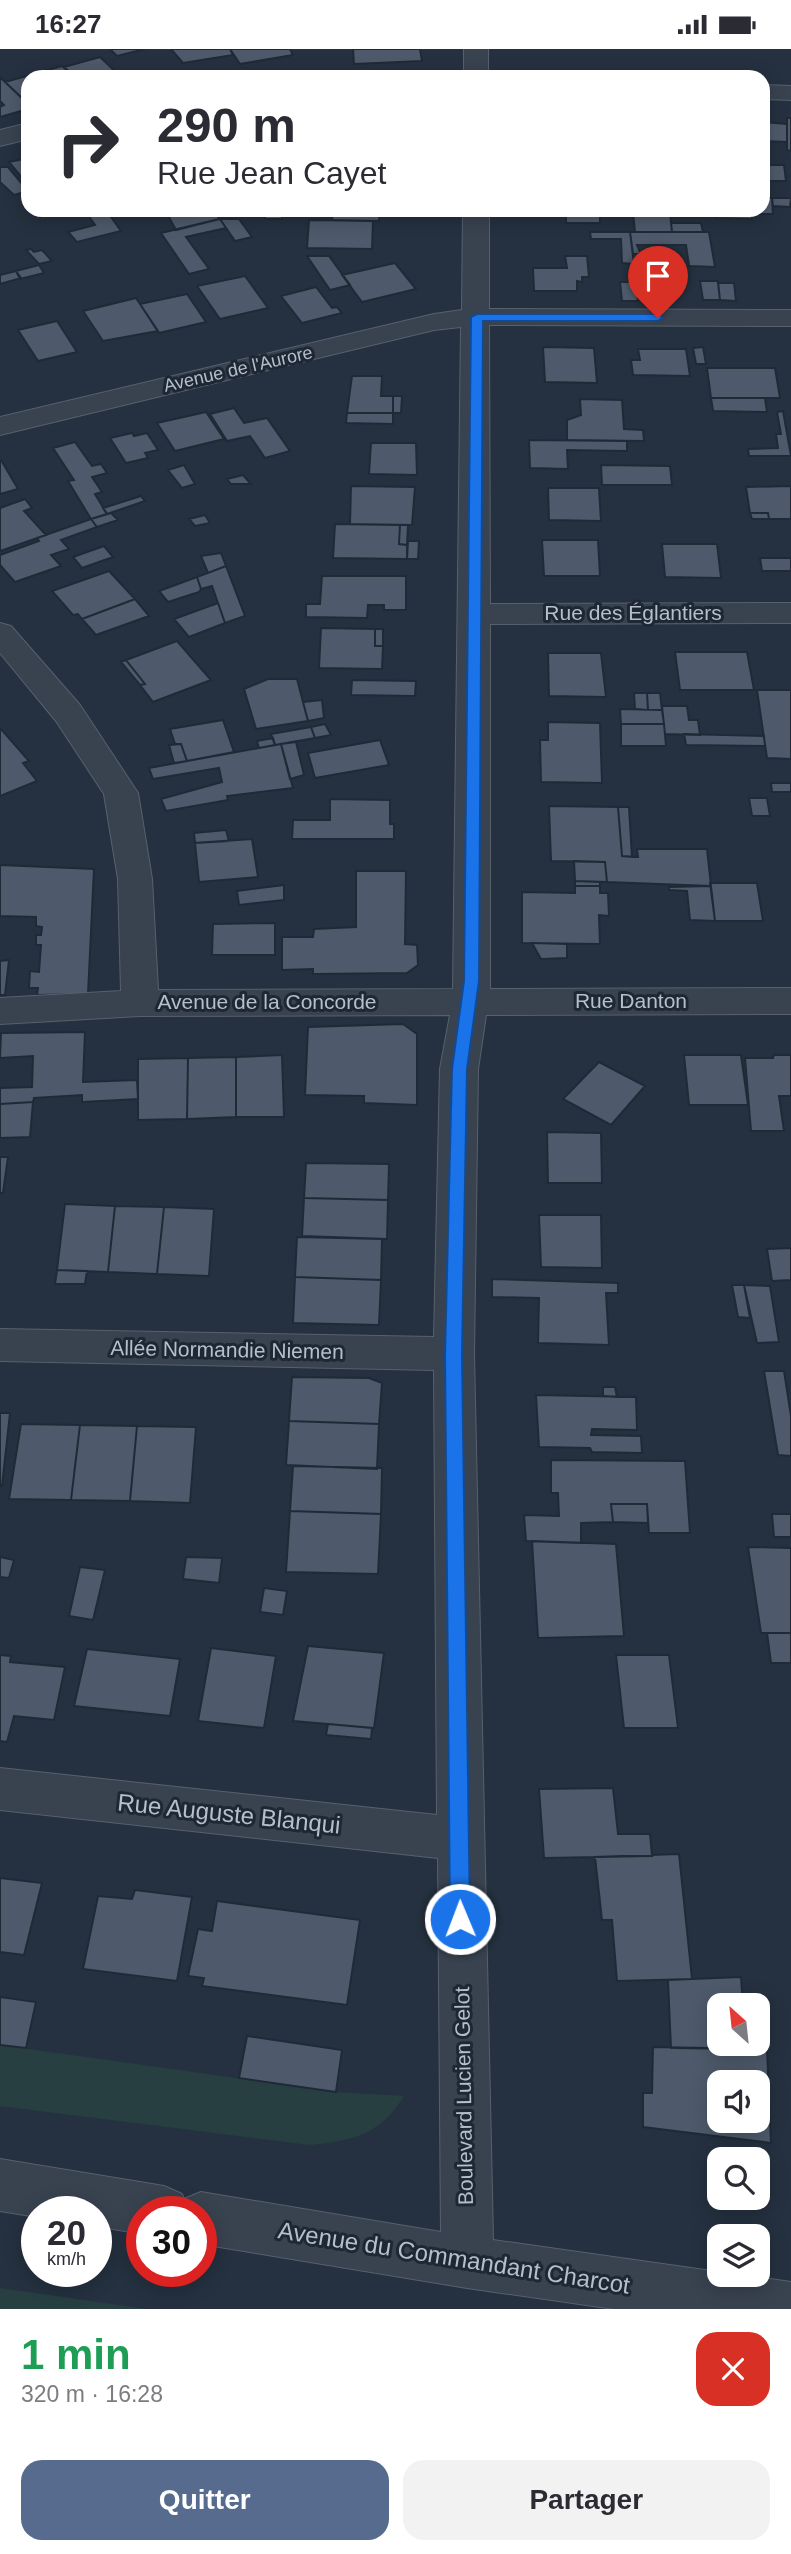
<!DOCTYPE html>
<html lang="fr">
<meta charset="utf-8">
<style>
:root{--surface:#fff;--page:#f2f2f3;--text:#2b2b33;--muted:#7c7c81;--accent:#566b8d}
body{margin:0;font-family:Helvetica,sans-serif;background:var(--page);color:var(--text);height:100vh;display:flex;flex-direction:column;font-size:26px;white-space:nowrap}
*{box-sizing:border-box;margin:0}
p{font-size:23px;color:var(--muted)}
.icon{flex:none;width:38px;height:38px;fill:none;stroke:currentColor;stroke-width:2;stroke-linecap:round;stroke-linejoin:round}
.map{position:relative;height:2260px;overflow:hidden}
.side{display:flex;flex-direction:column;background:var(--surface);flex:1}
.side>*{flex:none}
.hud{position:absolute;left:21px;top:21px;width:749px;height:147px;border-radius:21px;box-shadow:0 4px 18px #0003;background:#fff;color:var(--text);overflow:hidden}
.needle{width:46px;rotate:333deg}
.controls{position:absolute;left:707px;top:1944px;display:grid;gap:14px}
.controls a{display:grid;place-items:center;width:63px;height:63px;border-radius:14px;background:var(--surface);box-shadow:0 4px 18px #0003;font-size:35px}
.speed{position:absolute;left:21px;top:2147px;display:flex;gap:14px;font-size:35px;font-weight:700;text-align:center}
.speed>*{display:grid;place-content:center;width:91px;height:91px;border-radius:50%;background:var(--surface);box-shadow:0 4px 18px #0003;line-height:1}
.speed small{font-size:18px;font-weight:400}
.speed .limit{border:10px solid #d22;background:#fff;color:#111}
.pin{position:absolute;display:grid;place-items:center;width:60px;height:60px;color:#fff;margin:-72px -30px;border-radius:50% 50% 50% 0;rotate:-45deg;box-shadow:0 0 7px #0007}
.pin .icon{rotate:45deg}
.me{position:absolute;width:77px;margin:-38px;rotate:359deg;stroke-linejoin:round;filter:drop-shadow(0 0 5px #0008)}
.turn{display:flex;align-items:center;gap:24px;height:147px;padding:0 21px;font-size:32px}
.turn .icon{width:91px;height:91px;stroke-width:2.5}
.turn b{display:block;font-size:49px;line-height:60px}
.round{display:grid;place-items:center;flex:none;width:74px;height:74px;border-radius:21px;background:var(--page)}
.summary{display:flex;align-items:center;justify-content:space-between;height:119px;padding:0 21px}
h1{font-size:42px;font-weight:700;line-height:52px;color:#1e9e55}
.action{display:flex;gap:14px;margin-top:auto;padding:14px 21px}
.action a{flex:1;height:80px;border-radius:21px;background:var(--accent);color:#fff;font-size:28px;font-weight:700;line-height:80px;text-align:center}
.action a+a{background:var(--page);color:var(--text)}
.status{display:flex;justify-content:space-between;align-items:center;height:49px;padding:0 35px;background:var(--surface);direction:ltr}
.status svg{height:19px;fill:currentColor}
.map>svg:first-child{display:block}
.green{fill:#273f41}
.building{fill:#4e5a6b;stroke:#202a37;stroke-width:2;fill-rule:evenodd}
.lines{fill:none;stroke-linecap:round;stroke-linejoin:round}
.minor-casing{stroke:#57616d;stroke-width:2}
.minor{fill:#394350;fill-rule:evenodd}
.route{fill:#1a73e8;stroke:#114b97;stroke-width:2}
.labels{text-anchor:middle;stroke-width:6;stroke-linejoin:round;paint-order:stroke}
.far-street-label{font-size:18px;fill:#b5beca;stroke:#1e2835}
.street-label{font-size:21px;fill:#b5beca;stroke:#1e2835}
.near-street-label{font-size:24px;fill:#b5beca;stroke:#1e2835}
</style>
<div class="status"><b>16:27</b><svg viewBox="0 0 49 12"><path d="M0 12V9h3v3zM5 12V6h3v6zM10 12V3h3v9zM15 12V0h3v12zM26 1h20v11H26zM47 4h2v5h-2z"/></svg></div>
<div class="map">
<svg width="791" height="2260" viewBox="0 0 791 2260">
<rect width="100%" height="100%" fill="#253140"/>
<path class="green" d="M0 1996 336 2043 404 2047C381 2085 353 2092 310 2096L0 2057Z
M0 2239 147 2260H0Z"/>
<path class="building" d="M110 0H145L117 7Z
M171 0H230L233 6 183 14Z
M230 0H290L293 6 240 15Z
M353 0H420L422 12 354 15Z
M100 8 120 27 75 28 64 18Z
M62 17 75 28H28V52H25L5 33Z
M0 28 28 55V60L0 68V58L4 56 0 52Z
M787 69H791V102L787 101Z
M763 73 787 75V93L763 92Z
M28 109V135H27L9 113Z
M763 116H784L786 132H765L763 138Z
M0 118H8L28 142 14 146 0 133Z
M763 149H772L773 165H752V170L716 169V161H763Z
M772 149H791L790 158 773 157Z
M106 161 121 182 77 193 68 183 95 176 85 162Z
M165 161H177L180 165 216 161 219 170 176 181Z
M266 161H283L282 170H265Z
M333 161H380L379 172 332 171Z
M566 161H600V174H566Z
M633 163H670L672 183H635Z
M220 170H239L252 188 235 192Z
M220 170 226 179 186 188 209 220 189 225 161 184Z
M309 171 373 172 372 200 307 199Z
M671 174H701L703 183H672Z
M590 183H630L634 215 622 214 621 190H591Z
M630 183H709L715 218 689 217 686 196H637L641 205H633Z
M31 200 34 203 42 201 52 212 39 215 26 201Z
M307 207H329L350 236 330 241Z
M565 207H587L589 228H582V233L577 232V242H534L533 219H567Z
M395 214 416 240 362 253 342 226Z
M39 216 44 224 20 230 16 222Z
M16 222 21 229 0 235V226Z
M245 227 268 259 220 270 197 237Z
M700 232H718L720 251H703Z
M620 233H636L638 252H622Z
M718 234H734L736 252 720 251Z
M316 238 332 259 337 258 342 264 302 274 281 247Z
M187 245 206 273 159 284 140 255Z
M136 249 158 282 103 292 83 262Z
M57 272 77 303 38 312 18 281Z
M543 298 594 299 597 334 545 333Z
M703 298 706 315H696L693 299Z
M638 300H686L690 327 633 326 631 311H640Z
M707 319H775L780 349H711Z
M352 327H382L381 347H393V364H347Z
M393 347H402L401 364H393Z
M711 349H765L767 363 713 362Z
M580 350 622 351 624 380 643 381 644 392 567 391V371L581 366Z
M234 359 244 374 267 369 290 402 265 409 250 387 227 392 210 365Z
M783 362 791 407H749L748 400 778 399 776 385H781L777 363Z
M206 363 224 390 175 402 157 374Z
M347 364H393V375L346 374Z
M132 384 134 387 147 384 158 401 145 404 148 409 126 414 110 389Z
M529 391 627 392V402L567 401 568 420 530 419Z
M75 393 92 417 101 415 107 424 92 428 102 443 95 445 107 465 91 470 68 432 74 431 53 399Z
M371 394H416L417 426 369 425Z
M0 411H1L18 440 0 445Z
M184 416 195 435 182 439 168 421Z
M601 416 670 417 672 436H602Z
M243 426 251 435H231L227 430Z
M351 437 415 438 412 476 350 475Z
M791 437V470H769L768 464H750L746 438Z
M548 439H599L601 472 549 471Z
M141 447 145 452 107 465 103 459Z
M25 450 32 459 24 462 46 486 0 502V459Z
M111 464 118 471 97 478 91 470Z
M750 464H768L769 470H752Z
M205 466 210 474 195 477 189 470Z
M91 470 97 478 61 491 69 500 51 506 61 517 15 533 0 516V506L39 492 37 489Z
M335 475 400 476 399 495 407 496V510L333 509Z
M400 476H408L407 496 399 495Z
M542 491H598L600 527H544Z
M408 492H419L418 510H407Z
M662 495H717L721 529 665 528Z
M104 497 113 508 82 519 73 508Z
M221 504 226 517 208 524 201 507Z
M760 509H791V522H762Z
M226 517 245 567 225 574 212 537 201 540 197 528Z
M109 522 135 550 82 570 78 565 73 566 52 542Z
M322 527H406V561H384V556H368L367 569 306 568V555H320Z
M197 528 201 540 199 543 168 553 159 542Z
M135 550 149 567 96 586 82 570Z
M218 554 225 574 189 588 174 570Z
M321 579 375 580V597H383L382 620 319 619Z
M375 580H383V597H375Z
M177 592 211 631 153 653 140 636 145 635 126 611Z
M675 603H747L754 641H680Z
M548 604H601L606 648 549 647Z
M126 611 145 635 140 636 121 613Z
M268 630H297L308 672 256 680 244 640Z
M352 631 416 632 415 647 351 646Z
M757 641H791V710L767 709Z
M634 644H647L648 661 635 660Z
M647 644H660L662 661H648Z
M322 651 324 669 308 672 303 653Z
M662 657H687L689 671H698L700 686 665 685Z
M620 660 662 661 664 675H621Z
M223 671 234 703 187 712 181 695H175L170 680Z
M548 673 600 674 602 734 541 733 540 691H548Z
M325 675 331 686 315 689 311 678Z
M621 675H664L666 697H621Z
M311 678 315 689 275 696 271 685Z
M0 679 29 712 23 714 37 732 0 747Z
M684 685 764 687 765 697 686 696Z
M273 689 275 696 259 699 257 692Z
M380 691 389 716 315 729 308 704Z
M296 693 304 726 290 730 281 695Z
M181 695 187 712 174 714 169 696Z
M281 695 293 739 227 747 228 751 166 762 161 750 222 733 219 719 153 730 149 719Z
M771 734H791V743H772Z
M749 749H767L770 767H752Z
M330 750 390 751V775H394V790H292L293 771H330Z
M549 757 618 758 622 807 638 808 637 800H707L711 837 607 833 605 813 551 812Z
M618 758H629L632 808 622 807Z
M226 781 229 792 195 794 194 784Z
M252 790 258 828 199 833 195 794Z
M574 812 605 813 607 833 575 832Z
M0 816 94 820 88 945 37 946 38 939H29L30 922 39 923 41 896H36V886H41L42 878 36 877V868L0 867Z
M356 822H406L405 895 417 896 418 916 407 924 313 925V920L282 921V888H313L314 880 356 878Z
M575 832 600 833V837H575Z
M710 834H757L763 872H715Z
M284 836V851L239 856 237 842Z
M575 837H600V844H608L609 867 599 866 600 895 522 894V843L575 844Z
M711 837 715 872 690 871 687 842 669 841V838Z
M275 874V906H212L213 875Z
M532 894 567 895V909L541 910Z
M9 911 5 946H0V912Z
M403 975 417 985V1056L364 1054V1047L305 1046 308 978Z
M85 983 83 1033 137 1031 138 1050 82 1053V1046L34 1049 33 1053 0 1055V1039L32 1038 33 1007 0 1009 1 984Z
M282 1006 284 1068H236V1008Z
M684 1006H741L748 1056H689Z
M774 1006H791V1047H779L784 1082H751L745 1009H773Z
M236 1008V1068L187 1070 188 1009Z
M188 1009 187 1070 138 1071V1010Z
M599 1013 645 1037 611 1076 563 1050Z
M33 1053 30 1088 0 1089V1055Z
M547 1083 601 1084 602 1134H548Z
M0 1108H8L3 1144H0Z
M306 1114 389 1115 388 1151 304 1149Z
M304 1149 388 1151 387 1190 302 1187Z
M65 1155 115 1157 108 1223 57 1221Z
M115 1157 164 1158 157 1225 108 1223Z
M164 1158 214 1160 209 1227 157 1225Z
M539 1166H601L602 1219 541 1218Z
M297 1188 382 1190 381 1231 295 1228Z
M791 1199V1231L772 1232 767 1200Z
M57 1221 87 1222 85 1235H55Z
M295 1228 381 1231 379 1276 293 1274Z
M492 1230 618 1234V1244H606L609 1296 538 1294 539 1249 492 1248Z
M732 1236H744L750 1269 738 1268Z
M744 1236 770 1237 779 1293 757 1294Z
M764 1322H784L791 1367V1407L778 1406Z
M292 1328 369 1329 382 1334 379 1375 289 1372Z
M603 1338H615L617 1348 603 1347Z
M536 1346 636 1348 637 1381 592 1380 591 1386 641 1387 642 1404 592 1403 590 1399 539 1398Z
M0 1364H10L2 1437H0Z
M289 1372 379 1375 377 1420 286 1416Z
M21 1375 80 1376 71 1451 9 1450Z
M80 1376 137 1377 130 1452 71 1451Z
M137 1377 196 1378 190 1454 130 1452Z
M551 1411 685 1412 690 1484H649L647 1455H611L613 1473 581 1474V1494L526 1492 524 1466 559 1467 558 1444H551Z
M293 1417 382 1419 381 1465 290 1462Z
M611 1455H647L648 1474 613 1473Z
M290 1462 381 1465 378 1525 286 1523Z
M772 1465H791V1488H774Z
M532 1492 616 1495 624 1587 538 1589Z
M748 1498 791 1499V1584H761Z
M0 1508 14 1511 9 1529 0 1528Z
M186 1508 222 1509 219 1534 183 1530Z
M80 1518 105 1521 93 1571 69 1567Z
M264 1539 287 1542 283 1566 260 1563Z
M767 1584H791V1614H771Z
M308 1597 384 1604 374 1679 293 1672Z
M211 1599 276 1607 264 1679 198 1672Z
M87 1600 180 1610 170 1667 74 1657Z
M0 1606 11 1607 10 1613 65 1618 54 1671 14 1667 7 1693 0 1692Z
M616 1606H669L678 1679H624Z
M328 1675 372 1679 371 1690 326 1686Z
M613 1739 618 1785H650L652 1807 544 1809 539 1740Z
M679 1805 692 1930 617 1932 612 1871H602L595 1808Z
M0 1829 42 1834 24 1906 0 1903Z
M135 1841 192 1848 177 1932 83 1920 98 1847 132 1850Z
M217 1852 360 1871 347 1956 202 1937 204 1929 188 1927 198 1880 212 1882Z
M741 1928 743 1956H719V1995H746V2000L671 1999 668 1931Z
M0 1948 36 1953 26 1999 0 1996Z
M247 1987 342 2001 336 2043 239 2029Z
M653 1998 767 2000 771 2094 643 2078V2044H652ZM719 2034H758V2072H719Z"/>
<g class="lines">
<g class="minor-casing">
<path id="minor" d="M464 0H488V28H464Z
M763 36 791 37V51L763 50Z
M28 74V90L0 97V81Z
M463 161H489V260L791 261V277L489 276 490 555 791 554V574L490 575V940L791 939V965L486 966 478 1020 474 1305 493 2191 719 2223V2226H744L791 2233V2260H614L467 2239 201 2195V2163H142V2185L96 2177V2163H37V2168L0 2162V2110L164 2137 182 2145 184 2150 201 2143 441 2183 438 1809 0 1761V1719L437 1766 434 1321 0 1312V1280L434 1288 440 1020 450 966 140 967 0 975V949L121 942 118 830 104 745 56 672 0 604V574L11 577 80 656 138 744 152 830 158 941 453 940 461 278 434 281 0 386V368L434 265 462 261Z"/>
</g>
<use href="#minor" class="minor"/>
</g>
<path class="route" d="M477 265H658L663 269 658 272H483L479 932 467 1020 462 1306 470 1870 467 1876 460 1879 453 1876 450 1870 445 1306 452 1020 464 932 471 268Z"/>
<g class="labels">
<g class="far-street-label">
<text transform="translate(238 320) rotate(-13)" y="6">Avenue de l'Aurore</text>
</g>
<g class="street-label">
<text x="633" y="571">Rue des Églantiers</text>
<text x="631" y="959">Rue Danton</text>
<text x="267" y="960">Avenue de la Concorde</text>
<text transform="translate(227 1301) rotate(1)" y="7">Allée Normandie Niemen</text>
<text transform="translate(464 2047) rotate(-91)" y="7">Boulevard Lucien Gelot</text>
</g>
<g class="near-street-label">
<text transform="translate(229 1765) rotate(6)" y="8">Rue Auguste Blanqui</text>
<text transform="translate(454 2209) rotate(9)" y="8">Avenue du Commandant Charcot</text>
</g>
</g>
</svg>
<div class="controls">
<a><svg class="needle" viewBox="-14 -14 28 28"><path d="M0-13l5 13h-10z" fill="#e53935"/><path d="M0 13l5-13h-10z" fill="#7c7c81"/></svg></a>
<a><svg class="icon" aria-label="sound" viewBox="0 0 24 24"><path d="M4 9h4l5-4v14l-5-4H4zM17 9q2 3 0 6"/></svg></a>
<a><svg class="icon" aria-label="search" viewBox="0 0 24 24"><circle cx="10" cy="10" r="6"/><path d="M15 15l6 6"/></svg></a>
<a><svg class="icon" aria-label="layers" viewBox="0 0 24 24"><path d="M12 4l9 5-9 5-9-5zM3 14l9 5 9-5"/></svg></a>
</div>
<div class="speed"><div>20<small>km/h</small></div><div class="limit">30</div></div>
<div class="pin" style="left:658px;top:269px;background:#d93025"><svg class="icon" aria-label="arrive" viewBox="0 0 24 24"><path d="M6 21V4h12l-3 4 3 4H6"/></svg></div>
<svg class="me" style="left:460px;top:1870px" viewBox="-20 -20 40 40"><circle r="17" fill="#1a73e8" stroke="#fff" stroke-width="3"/><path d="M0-11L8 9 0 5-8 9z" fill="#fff"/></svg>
<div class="hud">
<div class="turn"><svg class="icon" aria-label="right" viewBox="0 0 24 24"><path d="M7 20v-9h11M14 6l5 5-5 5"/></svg><div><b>290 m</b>Rue Jean Cayet</div></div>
</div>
</div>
<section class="side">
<div class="summary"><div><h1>1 min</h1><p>320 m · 16:28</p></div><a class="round" style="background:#d93025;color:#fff"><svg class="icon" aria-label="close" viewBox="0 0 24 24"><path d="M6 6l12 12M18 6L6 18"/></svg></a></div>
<div class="action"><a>Quitter</a><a>Partager</a></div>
</section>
